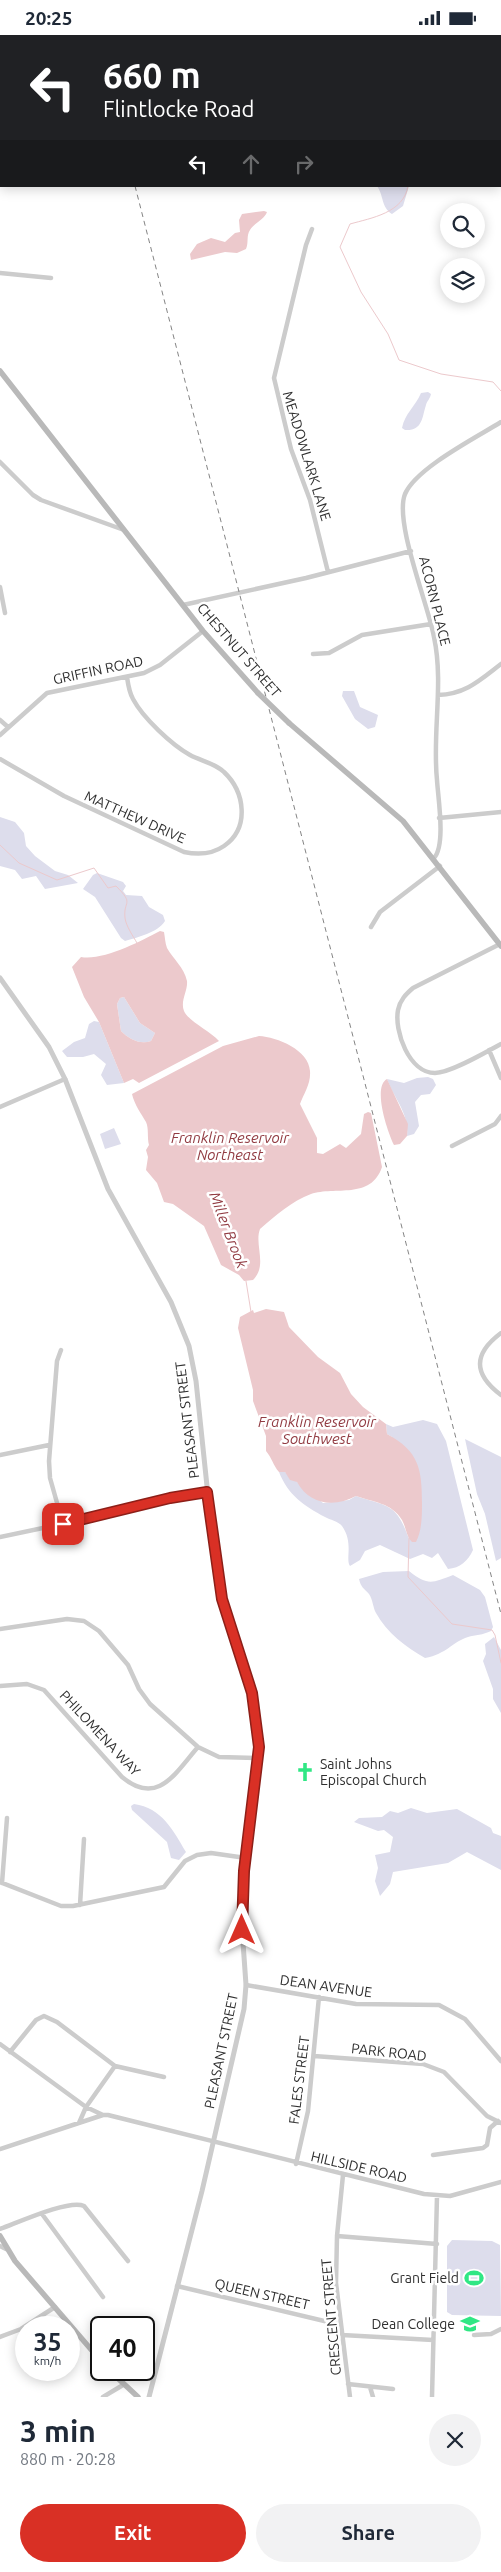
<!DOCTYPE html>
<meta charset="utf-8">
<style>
:root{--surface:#fff;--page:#f2f2f3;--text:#1f2937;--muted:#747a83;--accent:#d93025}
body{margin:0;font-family:Ubuntu,sans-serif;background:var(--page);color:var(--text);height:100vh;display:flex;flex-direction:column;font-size:19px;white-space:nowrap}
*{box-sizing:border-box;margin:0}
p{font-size:16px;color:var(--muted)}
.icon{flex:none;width:28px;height:28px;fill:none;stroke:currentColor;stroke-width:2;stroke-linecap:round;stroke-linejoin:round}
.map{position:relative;height:2362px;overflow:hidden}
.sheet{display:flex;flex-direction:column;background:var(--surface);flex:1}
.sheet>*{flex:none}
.guide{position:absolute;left:0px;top:0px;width:501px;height:152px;box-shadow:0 2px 12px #0003;background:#202124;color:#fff;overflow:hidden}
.buttons{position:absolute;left:440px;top:168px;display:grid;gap:10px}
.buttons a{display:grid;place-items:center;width:45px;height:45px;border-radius:50%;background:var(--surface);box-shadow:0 2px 12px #0003;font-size:25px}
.speed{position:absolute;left:15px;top:2281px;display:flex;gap:10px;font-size:25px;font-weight:700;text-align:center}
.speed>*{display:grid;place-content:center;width:65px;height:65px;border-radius:50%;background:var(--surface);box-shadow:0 2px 12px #0003;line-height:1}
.speed small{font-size:12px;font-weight:400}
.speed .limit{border:2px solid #111;border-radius:8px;background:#fff;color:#111}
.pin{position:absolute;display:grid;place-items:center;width:42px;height:42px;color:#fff;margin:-21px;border-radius:10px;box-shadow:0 2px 8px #0006}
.me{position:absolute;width:55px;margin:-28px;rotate:0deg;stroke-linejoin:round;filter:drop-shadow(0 0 4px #0008)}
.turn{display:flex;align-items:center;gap:18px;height:105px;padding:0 20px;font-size:22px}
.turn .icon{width:65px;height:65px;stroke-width:2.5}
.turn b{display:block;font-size:35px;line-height:42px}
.lanes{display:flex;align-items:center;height:48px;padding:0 20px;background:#0003;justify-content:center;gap:25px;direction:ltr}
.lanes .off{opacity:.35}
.round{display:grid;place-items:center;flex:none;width:52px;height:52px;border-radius:26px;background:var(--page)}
.headline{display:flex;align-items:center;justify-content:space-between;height:85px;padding:0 20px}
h1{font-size:30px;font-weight:700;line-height:38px}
.primary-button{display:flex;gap:10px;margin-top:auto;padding:10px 20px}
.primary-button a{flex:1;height:58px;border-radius:30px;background:var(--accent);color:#fff;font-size:20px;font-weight:700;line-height:58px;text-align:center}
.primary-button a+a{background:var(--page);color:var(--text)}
.status{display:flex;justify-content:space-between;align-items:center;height:35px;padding:0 25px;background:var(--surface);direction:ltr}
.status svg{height:14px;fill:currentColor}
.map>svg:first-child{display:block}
.green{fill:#ddddec}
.water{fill:#ecc9cc;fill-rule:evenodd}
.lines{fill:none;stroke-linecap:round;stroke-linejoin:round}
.stream{stroke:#ecc9cc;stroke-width:1}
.minor{stroke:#ccc;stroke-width:4.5}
.tertiary{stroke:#ccc;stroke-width:5}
.secondary{stroke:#b9b9b9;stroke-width:5.5}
.rail{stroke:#848484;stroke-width:1;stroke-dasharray:5 4;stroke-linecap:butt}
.secondary-bridge{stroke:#b9b9b9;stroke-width:5.5}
.route-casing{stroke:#8d1f18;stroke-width:12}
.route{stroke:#d93025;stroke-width:9}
.labels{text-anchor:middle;stroke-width:5;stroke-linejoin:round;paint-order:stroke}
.street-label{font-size:14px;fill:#2f2f2f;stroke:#fff}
.poi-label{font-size:14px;fill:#2f2f2f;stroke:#fff;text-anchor:end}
.water-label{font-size:15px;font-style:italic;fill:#923c43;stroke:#fff}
</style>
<div class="status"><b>20:25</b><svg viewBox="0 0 49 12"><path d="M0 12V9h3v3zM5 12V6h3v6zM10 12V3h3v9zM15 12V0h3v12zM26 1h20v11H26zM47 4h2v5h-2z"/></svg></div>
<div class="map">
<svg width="501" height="2362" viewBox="0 0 501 2362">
<rect width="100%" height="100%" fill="#fff"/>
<path class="green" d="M301 0H435L301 1Z
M377 151H409L403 171 392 179C381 172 384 161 377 151Z
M428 357 431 359C430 364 427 366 426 370 422 382 423 396 405 395L402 393C405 378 415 372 421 358Z
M343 656H354L360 672 378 680 375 692 368 694 355 684 342 661Z
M0 782 15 787 24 798 26 811 35 821 55 836 68 840 78 848 45 854 36 841 22 844 15 835 0 831Z
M97 838 123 847 126 851 123 856 126 860 142 861 149 872 163 880 165 886C157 898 138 902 125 906L121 903 95 862 83 854 93 840Z
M124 962 140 988 155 998 151 1006C140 1010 129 1004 121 996L117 969 120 963Z
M94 986 99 987 124 1048 107 1050 101 1040 106 1029 94 1019 83 1022H67L62 1016 74 1007 85 1003 89 989Z
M428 1042 433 1044 436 1050 430 1059 421 1060 415 1067 419 1091 414 1099 407 1101C409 1078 395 1065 387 1044L404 1048 417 1043Z
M114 1093 121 1109 105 1114 100 1099Z
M423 1385 437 1389 446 1406 473 1515C468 1526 460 1533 448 1534L438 1518 432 1523 423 1519 410 1524 380 1510 365 1516 360 1525 350 1531C345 1524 354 1508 342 1491 338 1486 330 1485 325 1482 304 1471 288 1460 279 1437H285L323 1468 349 1465 356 1461C389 1472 396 1468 409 1504L392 1402 387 1399 386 1389 393 1392Z
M465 1404 501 1422V1523L496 1526 485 1479 477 1459Z
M409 1536C428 1551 432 1548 453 1540L480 1555 485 1562 493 1592 491 1596C483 1600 475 1600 468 1602 452 1607 447 1619 425 1623 406 1612 387 1598 376 1578 373 1573 373 1565 369 1559 364 1553 361 1553 359 1544L383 1537Z
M494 1602 501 1615V1678L493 1664V1654L483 1626 486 1619 485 1609Z
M134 1769C162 1773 173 1795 186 1817L179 1825 171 1823 167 1807 132 1775 131 1771Z
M411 1773 427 1778 457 1774 491 1793 493 1798 501 1801V1835L467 1817 448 1828 393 1837 390 1849 380 1861 375 1846 378 1833 375 1820 390 1817 393 1802 384 1795 378 1796 354 1787 359 1783 382 1782 390 1776 398 1778Z
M452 2205 492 2206 500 2210 501 2281 452 2280 447 2277V2211Z"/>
<path class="water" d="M264 176 267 177C264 185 255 187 250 195 246 201 249 207 246 214L237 218 225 217 191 225 190 219 197 209 211 203 225 207 235 198 240 197 239 185 242 179Z
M160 896 164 897C165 902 165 908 167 913 173 924 184 932 187 946 188 956 180 966 184 976 188 986 210 996 219 1006L139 1048 133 1044 124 1048 99 987 84 962 72 932 81 922C103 926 141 906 160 896ZM124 962 140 988 155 998 151 1006C140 1010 129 1004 121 996L117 969 120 963Z
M259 1001C277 1002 309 1015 310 1036 311 1049 304 1058 300 1069L317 1103V1118L323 1119 340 1109 346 1113 361 1099 364 1079 368 1077 371 1078 382 1132C371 1165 335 1151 311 1159 292 1166 275 1181 260 1194 254 1210 268 1230 253 1245L244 1246 239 1240 221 1230 204 1191 173 1169 164 1167 157 1148 146 1135 148 1122 146 1115 149 1110C147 1103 149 1093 146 1087 142 1080 134 1069 132 1059L223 1011Z
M387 1044 408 1089 407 1101 400 1109 394 1110C388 1098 372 1052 387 1044Z
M266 1274 284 1277 289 1292 318 1322 340 1338 351 1359 363 1372 386 1389 387 1399C419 1416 422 1434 422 1468 422 1481 422 1495 416 1507H412C406 1501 406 1492 402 1485 392 1468 373 1467 356 1461 336 1472 310 1471 297 1447L290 1445 285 1437H279C273 1430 272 1423 266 1416V1401L253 1366V1355L238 1293 240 1282 253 1275 254 1278Z"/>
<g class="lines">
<path class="stream" d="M255 0 256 1
M408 151C404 178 371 183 350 189L340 212 361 257 388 299 399 325 441 339 493 347 501 356
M0 810 19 828 57 845 94 833 108 853 116 851C135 870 123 865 125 883 126 891 133 901 137 908
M246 1246 251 1277
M409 1503 408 1542 452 1589 492 1595 495 1600 501 1628"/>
<path class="minor" d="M312 194 306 210 274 343 291 414 310 465 328 537
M0 238 51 243
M0 427 33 460 41 465 124 495
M0 552 5 578
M183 570 306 543 411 516
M313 619 329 618 362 600 431 589
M438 660C466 659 480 645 501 629
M0 685 8 692
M0 700 47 658 144 638 160 630 203 596
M0 724 64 761 184 817C198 820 211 820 224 811 250 793 245 757 224 737 215 728 201 726 190 720 172 710 143 683 133 664 129 657 128 649 127 642
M439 783 501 777
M434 823C446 810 438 763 437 745 432 698 444 649 434 602 428 569 394 487 405 459 416 433 477 402 501 387
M371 892 380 877 440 831
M500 909 413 953C406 959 400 965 398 975 394 996 409 1038 435 1038 451 1038 486 1017 501 1009
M489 1015 501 1043
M0 1072 65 1044
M452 1111 495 1089 501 1081
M501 1298C473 1319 473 1339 501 1360
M61 1315 57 1326 49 1426 50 1443 63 1489
M0 1420 49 1410
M0 1502 95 1482 170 1463 207 1457
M0 1594 67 1584 84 1586 99 1596 128 1630 139 1654 150 1669 198 1712 219 1722 259 1723
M0 1651 27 1649 44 1655 122 1742C158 1772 176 1737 198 1712
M0 1847 61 1871H73L164 1852 185 1826 197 1820 211 1818 246 1823
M2 1848 7 1783
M80 1870 84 1804
M246 1950 356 1969 439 1970 465 1984 501 2026
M0 2009 86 2072 103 2080
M10 2017 36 1985 44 1981 57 1987 115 2031 164 2042
M314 2021 423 2029 444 2037 487 2081 501 2088
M79 2088 86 2072 115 2031
M0 2114 103 2080H108L424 2159 450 2161 501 2147
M433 2120 483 2113 487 2110 490 2093 498 2086
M296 2129 308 2076 319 1962
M343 2140 337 2201 336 2248 350 2362
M42 2179 103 2262
M0 2194C17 2188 69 2164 84 2171L128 2226
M337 2201 437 2209
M0 2211 6 2214
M177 2251 341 2290
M342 2300 433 2305
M474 2300 491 2299 501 2294
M0 2302 21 2294 55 2272
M348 2349 393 2354
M370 2352 373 2362
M103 2362 123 2350
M432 2362 437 2161"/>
<path class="tertiary" d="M0 943 49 1012 65 1044 108 1154 171 1267 189 1311 196 1346 214 1518 222 1564 243 1628 257 1680 258 1734 244 1836 241 1879 246 1950 244 1974 202 2156 149 2362"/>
<path class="secondary" d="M0 336 203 596 258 658
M289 688 403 786 501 911
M0 2201 15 2226 101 2326
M109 2335 138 2362"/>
<path class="rail" d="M99 0 100 1
M135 151 501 1579"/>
<path class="secondary-bridge" d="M258 658 289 688"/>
</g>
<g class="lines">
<g class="route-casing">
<path id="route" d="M63 1489 170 1463 207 1457 222 1564 252 1658 259 1712 244 1836 242 1895"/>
</g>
<use href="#route" class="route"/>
</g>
<defs>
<g id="church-bare" transform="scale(1.5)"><path d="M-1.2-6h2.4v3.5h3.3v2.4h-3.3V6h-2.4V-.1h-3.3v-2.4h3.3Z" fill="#30e784" stroke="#fff" stroke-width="2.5" paint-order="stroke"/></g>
<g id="stadium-bare" transform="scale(1.5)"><path d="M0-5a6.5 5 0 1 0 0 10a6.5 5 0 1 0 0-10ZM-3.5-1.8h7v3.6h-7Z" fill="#30e784" stroke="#fff" stroke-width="2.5" paint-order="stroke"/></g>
<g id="university-bare" transform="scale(1.5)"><path d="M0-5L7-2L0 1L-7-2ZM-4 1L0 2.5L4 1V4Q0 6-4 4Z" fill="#30e784" stroke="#fff" stroke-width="2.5" paint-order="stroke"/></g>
</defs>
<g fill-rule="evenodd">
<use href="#church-bare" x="305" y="1737"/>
<use href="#stadium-bare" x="474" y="2243"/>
<use href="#university-bare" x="470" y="2289"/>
</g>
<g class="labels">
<g class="street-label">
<text transform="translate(307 421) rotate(73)" y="5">MEADOWLARK LANE</text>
<text transform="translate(435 566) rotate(76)" y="5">ACORN PLACE</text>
<text transform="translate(239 615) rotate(49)" y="5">CHESTNUT STREET</text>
<text transform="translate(98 635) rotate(-12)" y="5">GRIFFIN ROAD</text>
<text transform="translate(135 782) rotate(24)" y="5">MATTHEW DRIVE</text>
<text transform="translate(187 1385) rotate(-97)" y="5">PLEASANT STREET</text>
<text transform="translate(100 1698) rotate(47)" y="5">PHILOMENA WAY</text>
<text transform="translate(326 1951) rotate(8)" y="5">DEAN AVENUE</text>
<text transform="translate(221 2016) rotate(-78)" y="5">PLEASANT STREET</text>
<text transform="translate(389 2017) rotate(6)" y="5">PARK ROAD</text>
<text transform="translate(299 2045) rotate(-83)" y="5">FALES STREET</text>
<text transform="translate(359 2132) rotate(13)" y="5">HILLSIDE ROAD</text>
<text transform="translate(262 2259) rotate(13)" y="5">QUEEN STREET</text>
<text transform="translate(331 2282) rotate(-95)" y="5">CRESCENT STREET</text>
</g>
<g class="poi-label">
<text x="320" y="1734" text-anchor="start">Saint Johns<tspan x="320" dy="16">Episcopal Church</tspan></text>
<text x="459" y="2248">Grant Field</text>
<text x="455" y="2294">Dean College</text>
</g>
<g class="water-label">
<text x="230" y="1108">Franklin Reservoir<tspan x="230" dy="17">Northeast</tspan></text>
<text transform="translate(228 1195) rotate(69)" y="5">Miller Brook</text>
<text x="317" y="1392">Franklin Reservoir<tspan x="317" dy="17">Southwest</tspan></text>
</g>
</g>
</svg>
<div class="buttons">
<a><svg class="icon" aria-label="search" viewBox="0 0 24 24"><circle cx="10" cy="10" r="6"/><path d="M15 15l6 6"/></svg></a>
<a><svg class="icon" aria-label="layers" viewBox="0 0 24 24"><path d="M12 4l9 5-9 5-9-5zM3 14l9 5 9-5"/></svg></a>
</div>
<div class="speed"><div>35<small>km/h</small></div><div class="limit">40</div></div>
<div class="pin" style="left:63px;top:1489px;background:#d93025"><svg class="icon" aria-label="arrive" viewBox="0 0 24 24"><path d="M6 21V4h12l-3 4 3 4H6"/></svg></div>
<svg class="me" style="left:242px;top:1895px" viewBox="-20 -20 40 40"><path d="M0-17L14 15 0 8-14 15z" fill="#d93025" stroke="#fff" stroke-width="4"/></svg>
<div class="guide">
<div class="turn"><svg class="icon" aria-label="left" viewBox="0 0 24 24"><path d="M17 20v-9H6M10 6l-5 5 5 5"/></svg><div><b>660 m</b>Flintlocke Road</div></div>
<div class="lanes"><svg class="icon" aria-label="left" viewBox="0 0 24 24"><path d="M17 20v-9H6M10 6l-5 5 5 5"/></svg><svg class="icon off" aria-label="ahead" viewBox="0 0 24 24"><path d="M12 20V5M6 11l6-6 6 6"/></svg><svg class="icon off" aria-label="right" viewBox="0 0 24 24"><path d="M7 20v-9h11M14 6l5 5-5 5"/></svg></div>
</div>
</div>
<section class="sheet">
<div class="headline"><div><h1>3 min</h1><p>880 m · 20:28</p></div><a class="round"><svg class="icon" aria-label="close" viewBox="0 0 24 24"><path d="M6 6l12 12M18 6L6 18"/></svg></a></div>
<div class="primary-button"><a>Exit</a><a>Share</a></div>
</section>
